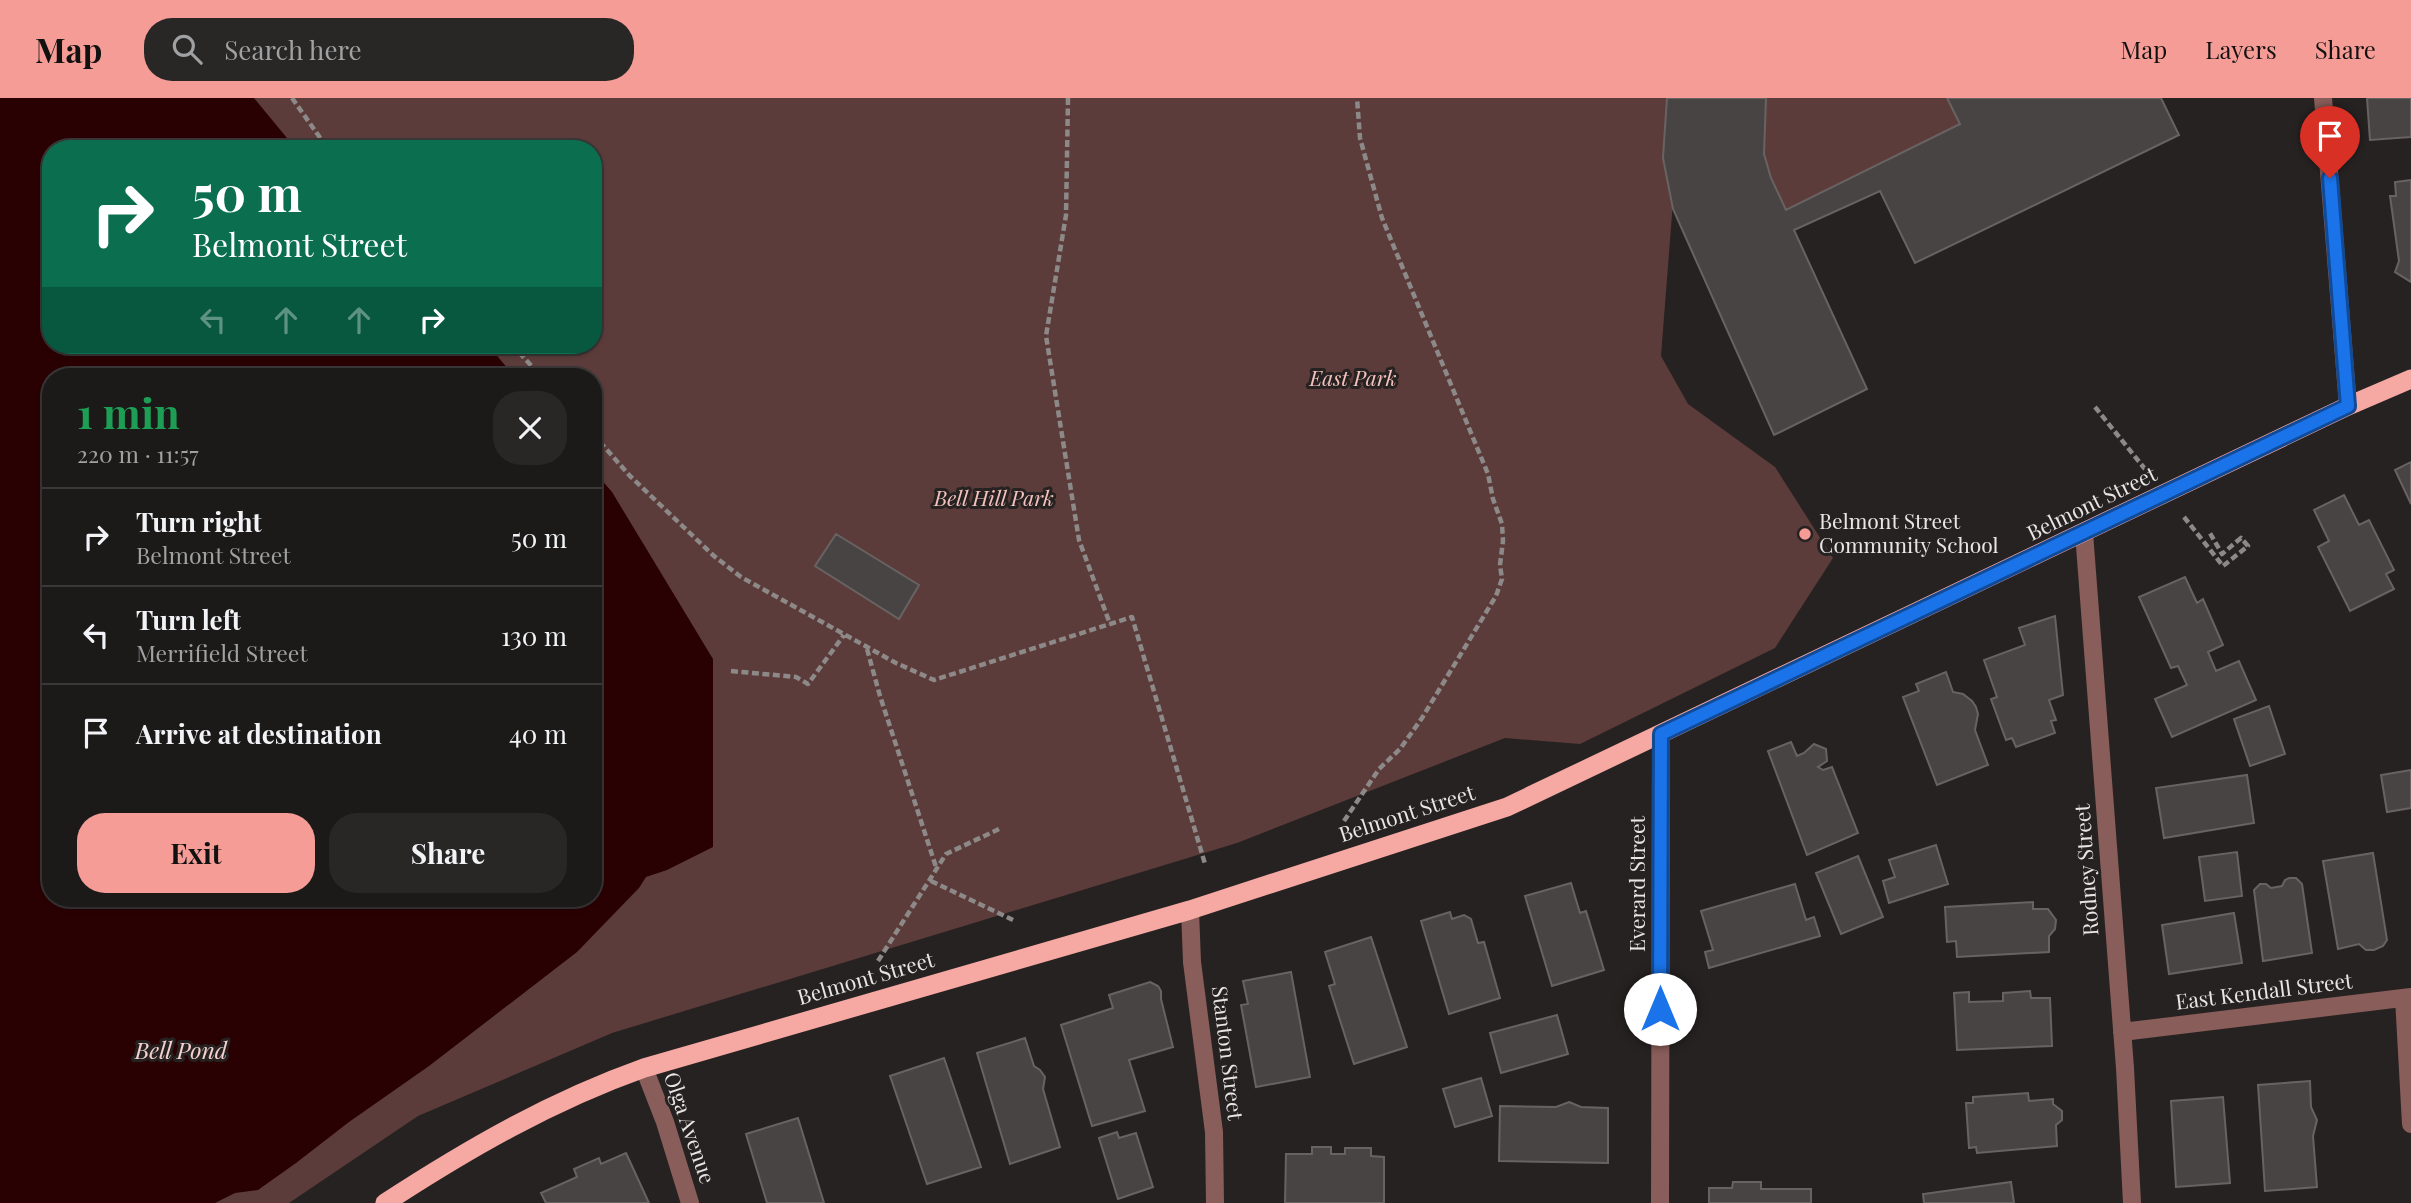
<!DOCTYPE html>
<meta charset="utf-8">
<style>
:root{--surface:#1c1a19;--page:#292726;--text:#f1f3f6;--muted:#a0a1a2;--line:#3a3838;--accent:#f59c96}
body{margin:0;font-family:"Playfair Display",serif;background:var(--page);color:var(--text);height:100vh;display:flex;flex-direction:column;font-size:26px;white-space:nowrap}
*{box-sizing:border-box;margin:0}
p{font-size:23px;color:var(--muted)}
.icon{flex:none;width:38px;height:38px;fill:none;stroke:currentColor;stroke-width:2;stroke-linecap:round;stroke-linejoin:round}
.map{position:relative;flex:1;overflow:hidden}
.side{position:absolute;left:42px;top:270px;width:560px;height:539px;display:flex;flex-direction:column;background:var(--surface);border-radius:28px;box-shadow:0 2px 5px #0004,0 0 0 2px var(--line)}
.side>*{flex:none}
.top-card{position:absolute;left:42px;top:42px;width:560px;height:214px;border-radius:28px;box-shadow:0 2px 5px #0004,0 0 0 2px var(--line);background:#0b6e4f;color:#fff;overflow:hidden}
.pin{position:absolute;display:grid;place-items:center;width:60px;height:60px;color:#fff;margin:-72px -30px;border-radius:50% 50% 50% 0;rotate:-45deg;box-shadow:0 0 7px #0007}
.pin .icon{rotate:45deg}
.me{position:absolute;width:77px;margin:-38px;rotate:0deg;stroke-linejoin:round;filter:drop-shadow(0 0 5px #0008)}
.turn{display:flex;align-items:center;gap:24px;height:147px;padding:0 35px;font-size:32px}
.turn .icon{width:91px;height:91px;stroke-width:2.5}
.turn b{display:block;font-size:49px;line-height:60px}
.lanes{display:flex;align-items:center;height:66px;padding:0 35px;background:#0003;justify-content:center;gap:35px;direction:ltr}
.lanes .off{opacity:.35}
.round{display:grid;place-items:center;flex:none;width:74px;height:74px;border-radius:28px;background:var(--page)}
.summary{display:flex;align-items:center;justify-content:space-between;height:119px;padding:0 35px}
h1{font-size:42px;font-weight:700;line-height:52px;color:#1e9e55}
.primary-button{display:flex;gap:14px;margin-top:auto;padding:14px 35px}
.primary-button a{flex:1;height:80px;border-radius:28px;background:var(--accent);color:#111;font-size:28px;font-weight:700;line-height:80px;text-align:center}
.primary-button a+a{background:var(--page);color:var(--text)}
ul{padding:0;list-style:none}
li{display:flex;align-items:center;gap:21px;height:98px;padding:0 35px;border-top:2px solid var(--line)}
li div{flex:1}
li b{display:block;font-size:26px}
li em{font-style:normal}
header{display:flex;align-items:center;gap:42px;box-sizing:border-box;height:98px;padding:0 35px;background:var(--accent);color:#111}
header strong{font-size:33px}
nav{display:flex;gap:38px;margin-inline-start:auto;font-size:24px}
.search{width:490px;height:63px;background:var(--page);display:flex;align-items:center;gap:18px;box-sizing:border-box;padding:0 24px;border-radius:28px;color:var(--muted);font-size:26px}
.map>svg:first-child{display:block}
.green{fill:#5c3c3a;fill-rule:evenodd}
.water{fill:#2a0103}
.building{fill:#494444;stroke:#686362;stroke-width:2}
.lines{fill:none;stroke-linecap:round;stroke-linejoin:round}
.path{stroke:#8c8988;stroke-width:4.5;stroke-dasharray:7 3.5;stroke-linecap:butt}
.service{stroke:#895d59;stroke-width:18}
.minor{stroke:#895d59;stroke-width:18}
.trunk{stroke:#f6a8a2;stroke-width:19}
.route-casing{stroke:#114b97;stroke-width:18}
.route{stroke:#1a73e8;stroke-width:12}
.poi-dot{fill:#f59c96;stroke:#262221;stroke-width:2.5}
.labels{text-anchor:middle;stroke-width:6;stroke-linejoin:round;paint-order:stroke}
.park-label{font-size:21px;font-style:italic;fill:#f5c1bd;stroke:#262221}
.street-label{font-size:21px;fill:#e8e5e4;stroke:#262221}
.poi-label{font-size:21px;fill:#e8e5e4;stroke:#262221;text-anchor:start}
.water-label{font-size:23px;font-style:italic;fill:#f5d2cf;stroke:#262221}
</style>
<header>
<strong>Map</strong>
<div class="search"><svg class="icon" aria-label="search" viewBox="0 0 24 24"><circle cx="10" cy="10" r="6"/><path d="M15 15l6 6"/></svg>Search here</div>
<nav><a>Map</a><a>Layers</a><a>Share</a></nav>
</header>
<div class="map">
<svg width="2411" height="1105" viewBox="0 0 2411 1105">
<rect width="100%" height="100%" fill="#262221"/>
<path class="green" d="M0 0H1681L1661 258 1688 306 1775 369 1833 460 1775 550 1580 646 1505 640 1237 745 612 935 418 1018 289 1105H0ZM51 51H593V247H51ZM51 278H593V800H51Z
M1766 0H1947L1960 26 1786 112 1771 80 1764 56Z"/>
<path class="water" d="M0 0H254L296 51H51V247H488L514 278H51V800H593V372L612 394 713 561V749L667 772 646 779 639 790 577 854 429 968 349 1024 296 1065 258 1092 235 1095 215 1105H0Z"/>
<path class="building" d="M1667 0H1766L1764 56 1771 80 1786 112 1960 26 1947 0H2161L2179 37 1915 165 1880 93 1794 132 1867 291 1774 337 1673 111 1663 60Z
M2367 0H2411V39L2370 42Z
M2411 82V184L2395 174 2399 163 2390 98H2396L2395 84Z
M2411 364V406L2395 372Z
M2344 397 2359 427 2369 422 2394 472 2386 476 2394 491 2350 513 2318 449 2329 443 2314 412Z
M836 436 919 487 899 521 815 468Z
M2185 479 2197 505 2203 501 2223 547 2208 554 2216 573 2239 563 2256 602 2172 639 2155 601 2187 587 2178 568 2171 570 2139 499Z
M2055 518 2063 597 2049 602 2056 622 2051 623 2055 635 2016 649 2012 640 2006 642 1991 601 1997 599 1984 562 2025 547 2019 530Z
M1946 574 1953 594 1963 596 1972 603 1976 609 1978 616 1975 632 1988 667 1937 687 1903 599 1919 593 1916 586Z
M2269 608 2285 656 2250 668 2234 621Z
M1791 644 1797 658 1804 655 1814 646 1826 651 1827 663 1818 669 1823 672 1832 669 1858 735 1807 757 1768 653Z
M2411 672V710L2387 714 2381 677Z
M2247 677 2254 725 2164 740 2156 690Z
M1936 747 1948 786 1889 805 1883 783 1895 779 1889 762Z
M2237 754 2242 798 2205 803 2199 759Z
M2373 755 2387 842 2383 848 2374 852H2366L2359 846 2338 851 2323 763Z
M1858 758 1883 819 1841 836 1816 775Z
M2289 780H2296L2302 786 2312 855 2263 863 2254 792 2260 786H2266L2271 790 2282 788 2285 782Z
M1571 785 1580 815 1586 813 1604 872 1552 888 1525 798Z
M1795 786 1806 822 1814 819 1820 838 1709 870 1705 854 1713 852 1701 813Z
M2033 804V811H2048L2056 822 2055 831 2049 838V854L1957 859 1956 843 1947 844 1945 809Z
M1450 814 1452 821 1464 817 1471 821 1478 845 1484 844 1500 900 1449 916 1421 823Z
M2234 815 2242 865 2169 876 2162 827Z
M1371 839 1407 949 1354 966 1329 888 1335 886 1325 854Z
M1291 874 1310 979 1256 989 1241 907 1248 906 1243 883Z
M1150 884 1158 888 1161 893V901L1173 949 1129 962 1145 1013 1092 1028 1061 927 1113 910 1109 897Z
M2030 893 2031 900H2050L2052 948 1957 952 1954 895 1969 894V904L2003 903V895Z
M1557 917 1568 956 1501 975 1490 935Z
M1025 940 1034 968 1040 972 1045 979 1043 991 1060 1049 1010 1066 977 955Z
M944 960 981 1069 927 1086 890 978Z
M1481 980 1492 1018 1455 1029 1443 991Z
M2310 983 2311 1009 2317 1022 2313 1038 2317 1089 2265 1093 2258 987Z
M2028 995 2029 1003 2053 1001V1006L2062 1013V1022L2056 1027 2057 1048 1977 1055 1976 1049 1969 1050 1966 1005H1973V999Z
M2223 999 2230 1085 2176 1089 2171 1003Z
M1569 1004 1581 1009 1608 1010V1065L1499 1063 1500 1008 1556 1009Z
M798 1020 824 1105H767L746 1036Z
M1117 1034 1119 1040 1136 1035 1153 1089 1118 1101 1099 1040Z
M1312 1049H1331V1056H1345V1050H1371V1058L1384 1059V1105H1285L1286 1056H1312Z
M626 1055 649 1105H546L541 1095 577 1079 574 1071 599 1060 601 1066Z
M1733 1084H1761V1091H1811V1105H1709V1090H1732Z
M2011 1084 2014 1105H1924L1923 1096Z"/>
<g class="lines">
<path class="path" d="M292 0 328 51
M1068 0 1066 117 1046 238 1079 442 1110 526
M512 247 541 278
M2095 309 2145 371
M593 336 630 378 714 458 741 479 896 565 934 582 1132 519 1205 766
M2184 419 2223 468 2248 448 2241 440 2222 456 2210 435
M867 551 880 598 937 772
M731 573 796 579 808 586 844 537
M1344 723 1379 671 1400 651 1422 620 1496 498 1502 481 1500 467 1503 443 1502 426 1493 401 1488 376 1382 120 1360 40 1357 0
M931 783 1013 822
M878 863 946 756 999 731"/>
<path class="service" d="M2404 900 2411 1026"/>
<path class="minor" d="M2323 0 2348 308
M2084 435 2125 970 2132 1105
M1190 812 1192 864 1214 1034 1215 1105
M2122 934 2411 899
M644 970 665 1024 690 1105
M1660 1105 1661 636"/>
<path class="trunk" d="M385 1105C468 1051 551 1003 644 970L1190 812 1507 709 2348 308 2411 281"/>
</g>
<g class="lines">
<g class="route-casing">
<path id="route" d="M1660 911 1661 636 2348 308 2330 80"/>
</g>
<use href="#route" class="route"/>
</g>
<circle class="poi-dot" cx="1805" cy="436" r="7"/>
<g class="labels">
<g class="park-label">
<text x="1353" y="288">East Park</text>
<text x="994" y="408">Bell Hill Park</text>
</g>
<g class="street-label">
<text transform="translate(2092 406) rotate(-26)" y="7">Belmont Street</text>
<text transform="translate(1407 716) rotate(-18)" y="7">Belmont Street</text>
<text transform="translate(2087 772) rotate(-94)" y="7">Rodney Street</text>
<text transform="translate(1638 786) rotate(-90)" y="7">Everard Street</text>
<text transform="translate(866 881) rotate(-16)" y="7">Belmont Street</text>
<text transform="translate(2264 894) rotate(-7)" y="7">East Kendall Street</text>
<text transform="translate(1227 955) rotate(83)" y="7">Stanton Street</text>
<text transform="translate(689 1030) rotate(71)" y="7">Olga Avenue</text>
</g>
<g class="poi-label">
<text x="1819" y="431">Belmont Street<tspan x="1819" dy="24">Community School</tspan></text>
</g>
<g class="water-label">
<text x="181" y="961">Bell Pond</text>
</g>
</g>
</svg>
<div class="pin" style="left:2330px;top:80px;background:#d93025"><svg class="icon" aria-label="arrive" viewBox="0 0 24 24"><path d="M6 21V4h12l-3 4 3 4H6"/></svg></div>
<svg class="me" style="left:1660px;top:911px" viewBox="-20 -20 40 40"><circle r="19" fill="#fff"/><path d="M0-13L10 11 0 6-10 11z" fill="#1a73e8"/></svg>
<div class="top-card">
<div class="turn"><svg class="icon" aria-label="right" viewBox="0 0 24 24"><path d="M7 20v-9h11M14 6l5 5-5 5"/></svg><div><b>50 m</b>Belmont Street</div></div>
<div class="lanes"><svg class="icon off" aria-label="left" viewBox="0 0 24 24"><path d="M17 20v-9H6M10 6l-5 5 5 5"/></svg><svg class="icon off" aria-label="ahead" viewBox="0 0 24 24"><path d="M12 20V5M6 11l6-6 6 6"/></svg><svg class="icon off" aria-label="ahead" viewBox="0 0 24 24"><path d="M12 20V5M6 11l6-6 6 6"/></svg><svg class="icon" aria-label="right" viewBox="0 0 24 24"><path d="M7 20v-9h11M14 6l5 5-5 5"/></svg></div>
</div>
<section class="side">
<div class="summary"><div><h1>1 min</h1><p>220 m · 11:57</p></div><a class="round"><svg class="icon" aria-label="close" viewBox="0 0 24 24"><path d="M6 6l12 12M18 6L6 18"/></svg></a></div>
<ul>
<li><svg class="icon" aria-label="right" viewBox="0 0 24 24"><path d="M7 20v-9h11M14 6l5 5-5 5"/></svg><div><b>Turn right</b><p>Belmont Street</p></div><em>50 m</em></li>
<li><svg class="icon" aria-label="left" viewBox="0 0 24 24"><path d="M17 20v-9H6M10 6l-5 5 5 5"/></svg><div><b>Turn left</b><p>Merrifield Street</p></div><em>130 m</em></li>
<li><svg class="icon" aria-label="arrive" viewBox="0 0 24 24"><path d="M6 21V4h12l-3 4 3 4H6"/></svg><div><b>Arrive at destination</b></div><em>40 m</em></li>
</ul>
<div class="primary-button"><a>Exit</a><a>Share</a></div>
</section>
</div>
